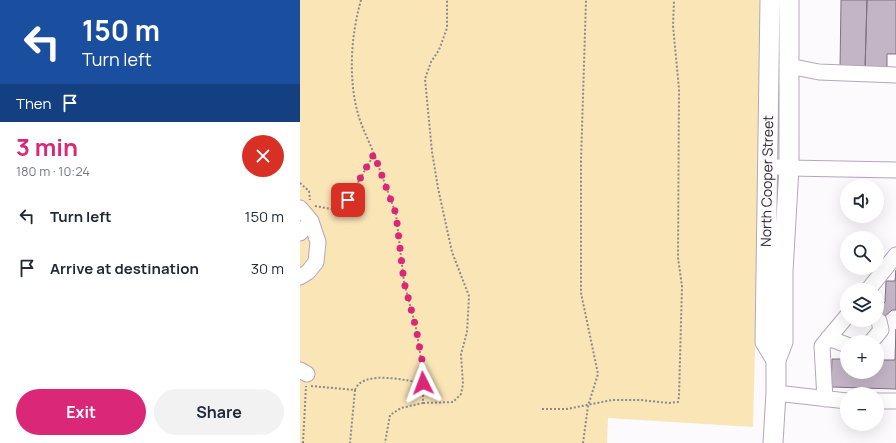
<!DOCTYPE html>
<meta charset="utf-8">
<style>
:root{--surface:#fff;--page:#f2f2f3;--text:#1f2937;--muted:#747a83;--accent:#db2777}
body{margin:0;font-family:Manrope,sans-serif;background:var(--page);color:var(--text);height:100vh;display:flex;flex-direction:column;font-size:15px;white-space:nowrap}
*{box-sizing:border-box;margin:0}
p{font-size:13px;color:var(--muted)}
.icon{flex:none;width:22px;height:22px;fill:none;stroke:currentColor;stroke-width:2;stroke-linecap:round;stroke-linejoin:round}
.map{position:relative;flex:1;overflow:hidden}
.panel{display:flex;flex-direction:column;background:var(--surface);width:300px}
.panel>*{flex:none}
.banner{background:#1a4fa0;color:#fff;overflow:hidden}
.tools{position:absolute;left:540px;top:179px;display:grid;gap:8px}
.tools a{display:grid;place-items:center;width:44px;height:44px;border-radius:50%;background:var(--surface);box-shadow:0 4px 16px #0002;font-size:20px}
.pin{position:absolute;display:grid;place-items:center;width:34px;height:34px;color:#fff;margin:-17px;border-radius:8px;box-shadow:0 2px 6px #0006}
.me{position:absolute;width:44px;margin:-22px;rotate:357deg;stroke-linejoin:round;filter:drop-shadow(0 0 3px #0008)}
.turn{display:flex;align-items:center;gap:14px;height:84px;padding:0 16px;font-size:18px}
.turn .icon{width:52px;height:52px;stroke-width:2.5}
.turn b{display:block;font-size:28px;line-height:34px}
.then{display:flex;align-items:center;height:38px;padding:0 16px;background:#0003;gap:8px;font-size:15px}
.round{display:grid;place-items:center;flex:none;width:42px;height:42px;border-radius:21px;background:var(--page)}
.summary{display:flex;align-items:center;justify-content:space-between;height:68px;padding:0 16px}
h1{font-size:24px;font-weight:700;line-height:30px;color:var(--accent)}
.action{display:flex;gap:8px;margin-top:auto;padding:8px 16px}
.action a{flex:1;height:46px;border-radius:24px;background:var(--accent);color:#fff;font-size:16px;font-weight:700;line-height:46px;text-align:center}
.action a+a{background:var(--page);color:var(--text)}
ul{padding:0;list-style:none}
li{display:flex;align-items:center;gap:12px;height:52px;padding:0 16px}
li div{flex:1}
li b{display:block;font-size:15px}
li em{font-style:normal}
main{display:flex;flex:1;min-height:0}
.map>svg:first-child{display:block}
.green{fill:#fae5b7}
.building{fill:#c3b5c6;stroke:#7e7181}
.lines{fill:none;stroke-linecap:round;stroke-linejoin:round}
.minor-casing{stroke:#b5a7b8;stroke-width:17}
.major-casing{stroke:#b5a7b8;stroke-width:21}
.path{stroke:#8d888e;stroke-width:2;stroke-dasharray:2 2;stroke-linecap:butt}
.minor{stroke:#fff;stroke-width:15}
.major{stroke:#fff;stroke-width:19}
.route{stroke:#db2777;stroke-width:7;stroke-dasharray:0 12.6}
.labels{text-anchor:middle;stroke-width:3;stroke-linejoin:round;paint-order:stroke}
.street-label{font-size:14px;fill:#2f2930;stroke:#fdfafe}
</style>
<main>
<section class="panel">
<div class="banner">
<div class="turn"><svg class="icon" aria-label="left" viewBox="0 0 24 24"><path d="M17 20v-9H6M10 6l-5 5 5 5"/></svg><div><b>150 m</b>Turn left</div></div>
<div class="then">Then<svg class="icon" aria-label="arrive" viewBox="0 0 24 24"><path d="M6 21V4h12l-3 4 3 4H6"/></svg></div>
</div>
<div class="summary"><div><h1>3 min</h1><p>180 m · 10:24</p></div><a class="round" style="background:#d93025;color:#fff"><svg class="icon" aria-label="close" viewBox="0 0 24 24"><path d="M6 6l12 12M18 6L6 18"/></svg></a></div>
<ul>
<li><svg class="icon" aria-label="left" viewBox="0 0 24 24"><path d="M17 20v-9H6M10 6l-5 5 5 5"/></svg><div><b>Turn left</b></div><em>150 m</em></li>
<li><svg class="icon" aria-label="arrive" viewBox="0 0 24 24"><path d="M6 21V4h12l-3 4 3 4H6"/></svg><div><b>Arrive at destination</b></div><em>30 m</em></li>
</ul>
<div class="action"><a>Exit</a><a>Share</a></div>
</section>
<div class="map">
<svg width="596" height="443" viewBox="0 0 596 443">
<rect width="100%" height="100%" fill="#fdfafe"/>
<path class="green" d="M0 0H464L453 427 308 418 307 443H0Z"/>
<path class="building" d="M541 0H567L565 70H540Z
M567 0H596V54H587V70H565Z
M596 270V310H592L574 326 568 320H577V310L585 302 586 281H595Z
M596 329V389L531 387 532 359H547V372H577V360H595Z"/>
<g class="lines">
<g class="minor-casing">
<path id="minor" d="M489 66 519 72 596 75
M467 166 489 168 596 170
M0 208 11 221 18 242 16 262 8 272 0 277
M0 233 11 221
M568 290 596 255
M528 338 547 345
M571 342 581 330 579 321
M0 370 7 374
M476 393 547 401
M525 399 522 346 547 316
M577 401H596"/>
</g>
<g class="major-casing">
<path id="major" d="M470 0 465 342 476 360
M473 443 476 393V360L483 342V271L489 168V0"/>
</g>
<path class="path" d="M61 0C51 35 48 78 58 114 62 128 69 141 74 154
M0 183 9 191 10 200
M15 206 42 211 74 154 96 214 104 282 116 328 123 371V403L101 408 90 415 85 443
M11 386 55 390 50 443
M55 390C63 369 107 381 123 383
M123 403 153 402 161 394 163 384 161 354 167 332 169 296 152 252 138 188 132 152 125 79 131 62 139 50 147 28V0
M242 409H267L312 400H340L369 403 378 402 379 396 382 286 378 258 379 89 373 26 374 0
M3 443 6 386
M283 443 288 406 298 374 281 293V161L286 0"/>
<use href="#minor" class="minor"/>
<use href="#major" class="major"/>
</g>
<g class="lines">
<path class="route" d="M48 200 74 154 96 214 104 282 116 328 124 371 123 383"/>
</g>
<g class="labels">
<g class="street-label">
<text transform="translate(467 181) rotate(-89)" y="5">North Cooper Street</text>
</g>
</g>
</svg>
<div class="tools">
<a><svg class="icon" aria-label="sound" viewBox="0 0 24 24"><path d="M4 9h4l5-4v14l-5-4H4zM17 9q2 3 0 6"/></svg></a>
<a><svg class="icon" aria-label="search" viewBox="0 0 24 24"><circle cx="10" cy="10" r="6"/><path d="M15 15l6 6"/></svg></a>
<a><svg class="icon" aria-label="layers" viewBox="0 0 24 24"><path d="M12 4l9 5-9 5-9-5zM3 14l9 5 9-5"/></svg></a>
<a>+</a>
<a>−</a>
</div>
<div class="pin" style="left:48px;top:200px;background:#d93025"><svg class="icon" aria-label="arrive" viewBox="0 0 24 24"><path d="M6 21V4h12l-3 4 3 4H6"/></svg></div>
<svg class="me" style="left:123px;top:383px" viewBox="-20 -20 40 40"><path d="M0-17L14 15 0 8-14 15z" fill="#db2777" stroke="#fff" stroke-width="4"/></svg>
</div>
</main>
